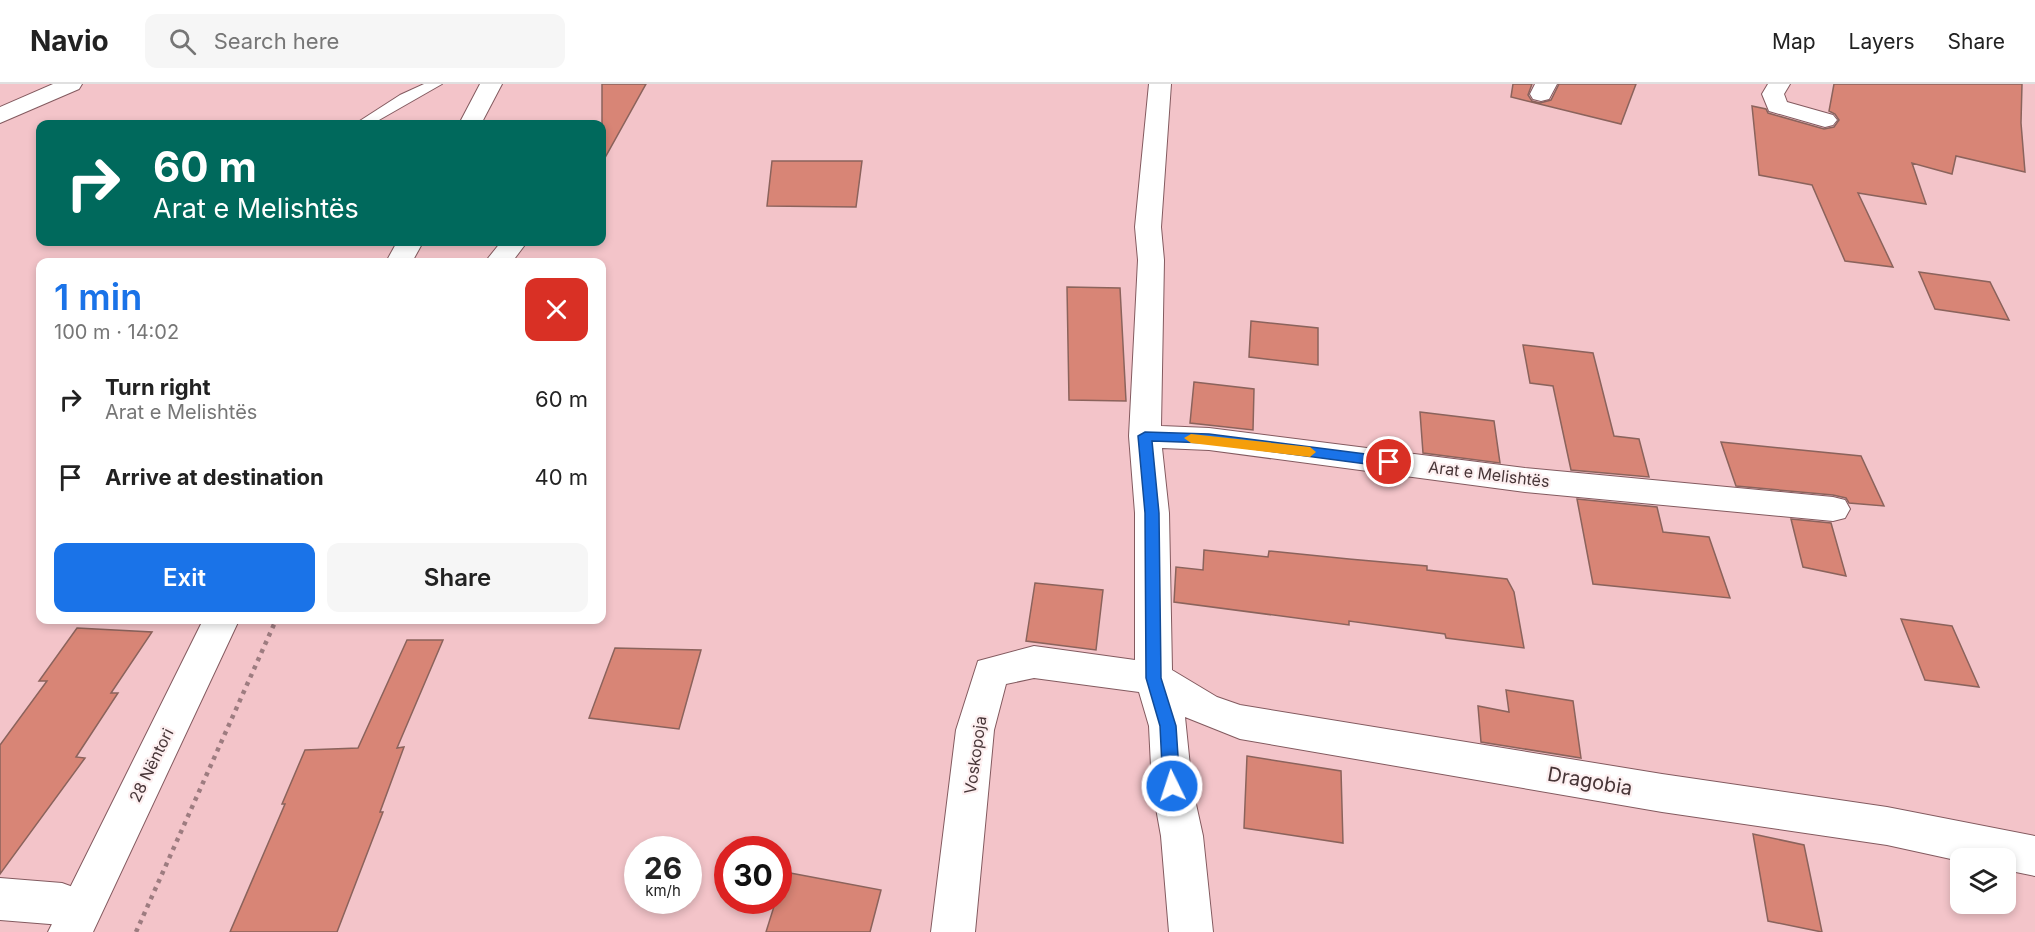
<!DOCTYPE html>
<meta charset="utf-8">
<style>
:root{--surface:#fff;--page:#f6f6f6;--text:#222;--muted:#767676;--line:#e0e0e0;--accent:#1a73e8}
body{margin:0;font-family:Inter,sans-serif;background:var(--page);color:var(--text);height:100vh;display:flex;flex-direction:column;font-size:22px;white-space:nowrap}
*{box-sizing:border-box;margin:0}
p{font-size:20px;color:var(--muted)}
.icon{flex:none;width:33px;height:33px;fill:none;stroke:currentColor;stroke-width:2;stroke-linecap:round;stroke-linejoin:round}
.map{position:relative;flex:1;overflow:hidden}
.details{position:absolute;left:36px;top:174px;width:570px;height:366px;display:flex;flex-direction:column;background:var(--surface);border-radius:12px;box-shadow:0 3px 9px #0003}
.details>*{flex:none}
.top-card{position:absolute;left:36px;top:36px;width:570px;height:126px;border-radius:12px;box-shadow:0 3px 9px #0003;background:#00695c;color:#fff;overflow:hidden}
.controls{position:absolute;left:1950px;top:764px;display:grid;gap:12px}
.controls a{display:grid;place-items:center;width:66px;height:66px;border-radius:12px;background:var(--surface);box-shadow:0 3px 9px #0003;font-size:30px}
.speed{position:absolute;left:624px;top:752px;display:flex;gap:12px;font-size:30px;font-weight:700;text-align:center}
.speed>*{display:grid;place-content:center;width:78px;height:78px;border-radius:50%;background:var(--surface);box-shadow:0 3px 9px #0003;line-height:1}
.speed small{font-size:15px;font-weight:400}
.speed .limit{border:9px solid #d22;background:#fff;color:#111}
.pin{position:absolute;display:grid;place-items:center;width:51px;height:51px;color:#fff;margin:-26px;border:3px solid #fff;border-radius:50%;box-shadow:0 2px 6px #0007}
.me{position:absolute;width:66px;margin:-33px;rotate:356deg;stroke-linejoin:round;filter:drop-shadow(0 0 4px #0008)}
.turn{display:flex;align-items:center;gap:21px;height:126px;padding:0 18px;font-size:27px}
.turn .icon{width:78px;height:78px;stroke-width:2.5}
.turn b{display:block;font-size:42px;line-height:51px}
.round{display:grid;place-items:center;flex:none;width:63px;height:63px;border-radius:12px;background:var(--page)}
.head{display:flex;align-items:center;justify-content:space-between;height:102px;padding:0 18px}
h1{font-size:36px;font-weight:600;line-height:45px;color:var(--accent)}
.action{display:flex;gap:12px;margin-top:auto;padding:12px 18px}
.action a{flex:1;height:69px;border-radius:12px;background:var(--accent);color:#fff;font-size:24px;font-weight:600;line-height:69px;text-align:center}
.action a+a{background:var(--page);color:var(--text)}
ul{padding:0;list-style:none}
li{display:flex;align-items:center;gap:18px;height:78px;padding:0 18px}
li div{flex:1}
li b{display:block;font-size:22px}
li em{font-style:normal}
header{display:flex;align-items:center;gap:36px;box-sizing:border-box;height:84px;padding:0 30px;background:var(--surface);border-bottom:2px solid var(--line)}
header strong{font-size:28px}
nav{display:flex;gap:33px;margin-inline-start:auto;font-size:21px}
.search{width:420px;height:54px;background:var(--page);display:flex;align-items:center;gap:15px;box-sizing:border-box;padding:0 21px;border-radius:12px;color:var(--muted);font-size:22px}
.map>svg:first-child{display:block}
.building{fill:#d88576;stroke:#8b635c;stroke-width:1.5}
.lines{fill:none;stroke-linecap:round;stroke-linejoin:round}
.lane-casing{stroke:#835a5f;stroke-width:2}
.street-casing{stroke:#835a5f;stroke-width:2}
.secondary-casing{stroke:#835a5f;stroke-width:2}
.path{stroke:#9d7c80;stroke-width:4.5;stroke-dasharray:4 5;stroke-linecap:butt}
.lane{fill:#fff;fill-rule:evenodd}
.street{fill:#fff;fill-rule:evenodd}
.secondary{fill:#fff;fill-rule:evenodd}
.route{fill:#1a73e8;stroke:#114b97;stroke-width:1.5}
.slow{fill:#f59e0b}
.labels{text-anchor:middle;stroke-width:4.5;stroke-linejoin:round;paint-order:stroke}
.street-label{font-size:16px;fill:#473537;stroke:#fdeff0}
.near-street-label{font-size:20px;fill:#473537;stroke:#fdeff0}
</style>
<header>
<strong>Navio</strong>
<div class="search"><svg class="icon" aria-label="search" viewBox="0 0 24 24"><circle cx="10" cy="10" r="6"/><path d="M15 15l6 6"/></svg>Search here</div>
<nav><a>Map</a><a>Layers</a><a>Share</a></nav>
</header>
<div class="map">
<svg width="2035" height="848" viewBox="0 0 2035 848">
<rect width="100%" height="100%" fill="#f3c4c9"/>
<path class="building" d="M602 0H646L602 79Z
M1513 0H1532L1528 11 1532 17 1540 19 1551 16 1559 0H1636L1621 40 1511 13Z
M1834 0H2022L2021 39 2025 88 1956 72 1952 90 1912 79 1926 120 1858 109 1893 183 1845 177 1812 101 1759 91 1752 22 1766 25 1768 29 1824 45 1834 43 1839 36 1835 30 1829 27Z
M772 77H862L856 123 767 122Z
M1919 188 1990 198 2009 236 1935 225Z
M1067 203 1120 204 1126 317 1069 316Z
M1251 237 1318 244V281L1249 273Z
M1523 261 1593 269 1614 352 1639 355 1649 393 1571 386 1553 302 1530 299Z
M1194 298 1254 305 1253 346 1190 339Z
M1420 328 1494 337 1500 379 1423 369Z
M1721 358 1861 372 1884 422 1849 419 1846 414 1833 411 1736 402Z
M1577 415 1657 423 1663 448 1709 453 1730 514 1593 500Z
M1791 435 1831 439 1846 492 1803 483Z
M1204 466 1268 473 1269 467 1349 475 1427 482V486L1507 495 1514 508 1524 564 1446 554 1445 550 1349 537V541L1174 518 1176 483 1203 486Z
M1035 499 1103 506 1096 566 1026 557Z
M1901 535 1952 542 1979 603 1925 596Z
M77 544 152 548 111 609H118L76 673 85 674 0 790V661L47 597H39Z
M407 556H443L397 664 404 663 380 728H383L337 848H230L285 720H282L305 666 358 664Z
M615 564 701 566 679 645 589 634Z
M1506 606 1573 617 1581 674 1481 658 1478 622 1509 628Z
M1247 672 1341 687 1343 759 1244 744Z
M1753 750 1804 761 1822 848 1768 837Z
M785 788 881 806 870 848H766L776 816H778Z"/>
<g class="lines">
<g class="lane-casing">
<path id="lane" d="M424 0H442L372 40H355L400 11Z"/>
</g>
<g class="street-casing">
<path id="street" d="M53 0H82L79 5 0 39V23Z
M1149 0H1171L1161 143 1164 176 1161 342 1209 344 1525 384 1833 413 1845 416 1850 425 1845 434 1833 437 1525 408 1209 366 1162 364 1169 429 1172 586 1217 613 1240 621 1662 690 1887 723 2035 752V792L2006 786V774H1960V777L1887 761 1662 728 1240 655 1185 633 1192 702 1203 752 1213 848H1169L1161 752 1152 702 1149 642 1139 608 1034 594 1006 600 994 646 975 848H931L956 646 978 577 1034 562 1135 576V429L1129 352 1138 176 1135 143Z
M1535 0H1557L1549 15 1541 17 1533 15 1530 10Z
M1768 0H1790L1784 10 1787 18 1833 31 1837 36 1833 41 1825 43 1769 27 1762 10Z
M501 158H527L512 178H485Z
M0 794 62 799 95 811 102 826 95 841 80 847 62 841 0 836Z"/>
</g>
<g class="secondary-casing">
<path id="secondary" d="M480 0H502L481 40H459Z
M397 158H423L412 178H386Z
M203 536H239L93 848H48Z"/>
</g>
<path class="path" d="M136 848 276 536"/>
<use href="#lane" class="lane"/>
<use href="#street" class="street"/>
<use href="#secondary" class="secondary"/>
</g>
<path class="route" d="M1145 348 1209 350 1389 373 1396 378 1389 383 1209 359 1152 357 1159 429 1161 594 1176 642 1180 702 1178 708 1172 710 1166 708 1163 702 1160 642 1146 594 1145 429 1138 352Z"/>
<path class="slow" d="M1191 350 1310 363 1316 368 1310 373 1191 359 1184 354Z"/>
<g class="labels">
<g class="street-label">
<text transform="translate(1489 390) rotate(7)" y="6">Arat e Melishtës</text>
<text transform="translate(975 671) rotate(-82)" y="6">Voskopoja</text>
<text transform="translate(151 681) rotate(-64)" y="6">28 Nëntori</text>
</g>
<g class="near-street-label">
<text transform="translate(1590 697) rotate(10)" y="7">Dragobia</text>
</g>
</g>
</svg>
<div class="controls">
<a><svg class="icon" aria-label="layers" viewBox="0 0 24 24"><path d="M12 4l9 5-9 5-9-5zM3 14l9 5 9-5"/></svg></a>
</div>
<div class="speed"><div>26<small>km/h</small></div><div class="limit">30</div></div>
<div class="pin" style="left:1389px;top:378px;background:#d93025"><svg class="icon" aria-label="arrive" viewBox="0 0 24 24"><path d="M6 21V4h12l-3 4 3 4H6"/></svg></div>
<svg class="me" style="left:1172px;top:702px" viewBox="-20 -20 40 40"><circle r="17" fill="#1a73e8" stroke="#fff" stroke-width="3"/><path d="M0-11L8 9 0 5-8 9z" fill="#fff"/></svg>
<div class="top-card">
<div class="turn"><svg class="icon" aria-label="right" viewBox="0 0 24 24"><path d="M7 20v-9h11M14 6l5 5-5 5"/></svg><div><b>60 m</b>Arat e Melishtës</div></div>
</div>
<section class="details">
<div class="head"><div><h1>1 min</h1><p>100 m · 14:02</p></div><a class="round" style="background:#d93025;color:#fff"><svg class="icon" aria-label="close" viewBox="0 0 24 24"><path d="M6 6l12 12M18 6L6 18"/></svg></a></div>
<ul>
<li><svg class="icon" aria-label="right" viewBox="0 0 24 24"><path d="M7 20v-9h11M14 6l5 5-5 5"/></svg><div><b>Turn right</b><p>Arat e Melishtës</p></div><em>60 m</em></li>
<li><svg class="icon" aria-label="arrive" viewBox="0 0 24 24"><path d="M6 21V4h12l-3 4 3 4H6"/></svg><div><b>Arrive at destination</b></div><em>40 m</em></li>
</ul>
<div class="action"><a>Exit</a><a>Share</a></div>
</section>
</div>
